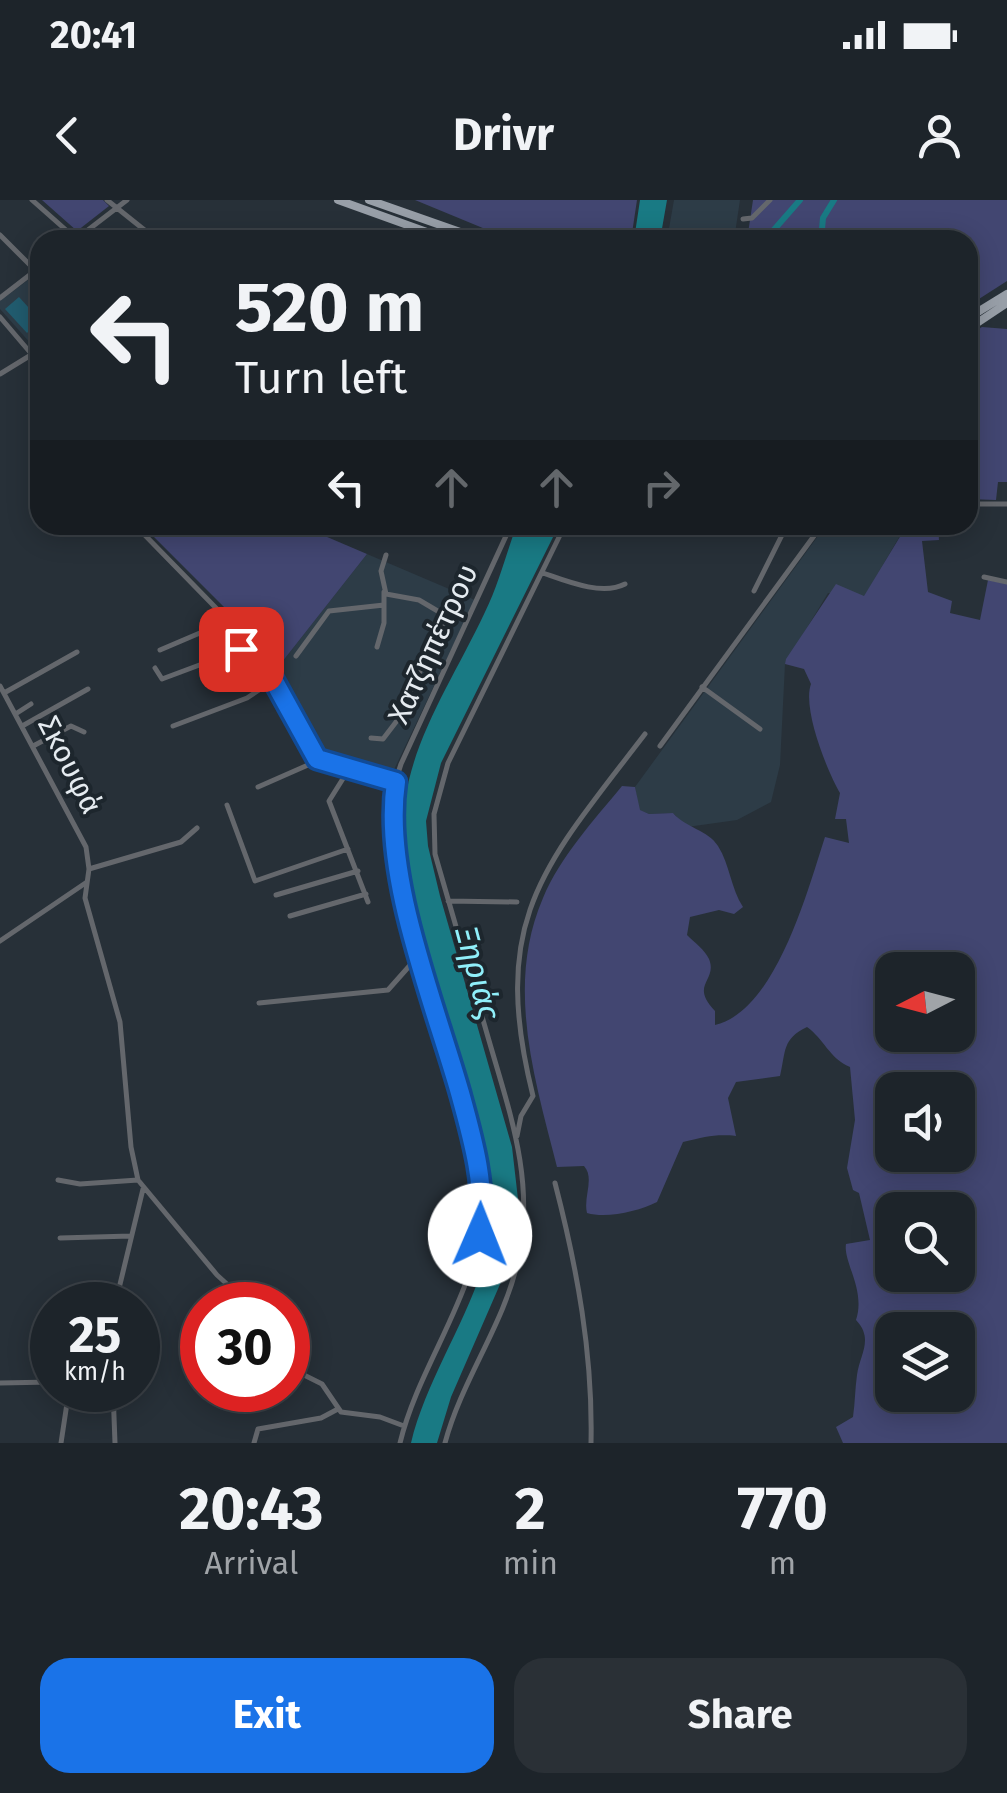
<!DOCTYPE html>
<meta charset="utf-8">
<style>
:root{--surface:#1d242a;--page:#2a3036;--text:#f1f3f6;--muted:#a0a4a8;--line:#3b4147;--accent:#1a73e8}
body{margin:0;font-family:"Fira Sans",sans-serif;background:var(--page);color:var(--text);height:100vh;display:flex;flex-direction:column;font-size:38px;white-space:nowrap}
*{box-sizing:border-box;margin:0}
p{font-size:32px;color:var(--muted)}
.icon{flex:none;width:55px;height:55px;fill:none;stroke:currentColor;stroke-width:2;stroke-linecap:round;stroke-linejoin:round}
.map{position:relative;height:1243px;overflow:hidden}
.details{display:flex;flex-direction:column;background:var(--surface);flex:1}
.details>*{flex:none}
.hud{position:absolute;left:30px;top:30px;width:948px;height:305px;border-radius:30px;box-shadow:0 5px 25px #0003,0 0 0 2px var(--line);background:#1d242a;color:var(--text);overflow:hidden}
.needle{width:65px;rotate:264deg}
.controls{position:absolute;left:875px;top:752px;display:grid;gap:20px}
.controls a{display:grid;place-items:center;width:100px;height:100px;border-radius:20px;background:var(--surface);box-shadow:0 5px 25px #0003,0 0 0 2px var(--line);font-size:50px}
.speed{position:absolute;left:30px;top:1082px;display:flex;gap:20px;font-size:50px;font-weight:700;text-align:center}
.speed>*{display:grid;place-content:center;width:130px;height:130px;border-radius:50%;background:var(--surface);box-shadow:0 5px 25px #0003,0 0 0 2px var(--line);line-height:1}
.speed small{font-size:25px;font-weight:400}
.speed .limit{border:15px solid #d22;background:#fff;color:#111}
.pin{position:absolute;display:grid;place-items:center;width:85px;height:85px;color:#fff;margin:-42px;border-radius:20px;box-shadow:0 5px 15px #0006}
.me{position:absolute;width:110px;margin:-55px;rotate:1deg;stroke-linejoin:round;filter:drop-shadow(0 0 8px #0008)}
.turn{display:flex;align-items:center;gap:35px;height:210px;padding:0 40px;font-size:45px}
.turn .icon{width:130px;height:130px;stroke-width:2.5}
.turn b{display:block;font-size:70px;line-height:85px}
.lanes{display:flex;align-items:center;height:95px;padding:0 40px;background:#0003;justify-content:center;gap:50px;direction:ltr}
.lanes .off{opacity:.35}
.eta{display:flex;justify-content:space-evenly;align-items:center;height:170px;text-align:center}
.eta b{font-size:60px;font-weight:700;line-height:70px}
.primary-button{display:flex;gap:20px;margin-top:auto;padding:20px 40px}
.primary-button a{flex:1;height:115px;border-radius:30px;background:var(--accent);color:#fff;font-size:40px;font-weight:700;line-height:115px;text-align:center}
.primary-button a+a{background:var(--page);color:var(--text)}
.status{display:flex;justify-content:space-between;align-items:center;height:70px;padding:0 50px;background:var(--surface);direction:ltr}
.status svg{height:28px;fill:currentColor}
header{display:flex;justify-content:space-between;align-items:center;height:130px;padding:0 40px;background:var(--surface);font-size:45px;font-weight:700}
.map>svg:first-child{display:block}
.built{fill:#2d3c47}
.green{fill:#424671;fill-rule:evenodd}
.water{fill:#197a84}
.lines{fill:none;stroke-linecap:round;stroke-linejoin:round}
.canal{stroke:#197a84;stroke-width:6}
.building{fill:#215c6f}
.minor{stroke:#64676c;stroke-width:5}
.primary{stroke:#989fa8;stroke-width:8}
.route-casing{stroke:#114b97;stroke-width:25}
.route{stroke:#1a73e8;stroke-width:18}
.labels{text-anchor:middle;stroke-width:8;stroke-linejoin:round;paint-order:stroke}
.street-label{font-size:30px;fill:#e5ebf0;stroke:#1d262d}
.water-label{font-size:32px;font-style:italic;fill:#90effa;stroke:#1d262d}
</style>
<div class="status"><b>20:41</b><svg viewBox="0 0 49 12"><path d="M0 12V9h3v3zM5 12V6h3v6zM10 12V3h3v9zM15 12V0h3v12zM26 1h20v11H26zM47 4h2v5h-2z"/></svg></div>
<header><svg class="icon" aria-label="back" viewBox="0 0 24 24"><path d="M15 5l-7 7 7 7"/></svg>Drivr<svg class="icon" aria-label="person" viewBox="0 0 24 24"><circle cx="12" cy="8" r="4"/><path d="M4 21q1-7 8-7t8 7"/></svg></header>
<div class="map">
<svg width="1007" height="1243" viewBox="0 0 1007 1243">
<rect width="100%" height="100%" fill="#273038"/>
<path class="built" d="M674 0H740L734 40H667Z
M40 71V154L0 109V101Z
M826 325H896L901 334 864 397 828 393 785 464 780 565 771 602 737 620 687 627 673 613 649 614 639 610 635 587Z
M367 354 475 400 391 576 319 555 275 471Z"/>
<path class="green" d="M42 0H103L109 6 77 31Z
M415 0H637L631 40H512Z
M753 0H1007V81L968 106V40H747Z
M982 127 1007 129V282H998L996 300 968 299V135Z
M142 325H299L367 354 275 471 260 443Z
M898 325H938L939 340 922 341 928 392 952 401 950 413 980 420 988 380 1007 384V1243H843L836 1227 853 1217C855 1203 855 1189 857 1175 860 1154 874 1139 856 1120 866 1090 843 1062 846 1044L870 1040 859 993 853 990 847 968 855 920 850 867C829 858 824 839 807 827 782 839 786 851 780 876L736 882 728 898 736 936C714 934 706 937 683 942L657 1002C639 1011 607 1019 587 1013 583 997 595 978 584 966L557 967C535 880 505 786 543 698 560 657 594 620 622 586L635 587 640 610 649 614 673 613C686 628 708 630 718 646 730 665 731 689 743 707L734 714 719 710 690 717 687 735C694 742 705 750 709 759 718 781 689 784 715 811V825C776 811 808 689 825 637L849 643 846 619H835L840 593C827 571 802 508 811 484L804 469 785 464 786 459 836 384 864 396 901 335ZM892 770H958V835H892ZM892 890H958V955H892ZM892 1010H958V1075H892ZM892 1130H958V1195H892Z"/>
<path class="water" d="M640 0H667L660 40H634Z
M517 325H559L441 563 426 621 428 646 440 696 512 947 518 999 511 1059 451 1197 437 1243H411C433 1151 510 1070 490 971L406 671C388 570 444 499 485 412 499 384 506 353 517 325Z"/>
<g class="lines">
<path class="canal" d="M765 40 800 0
M821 40 823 18 834 0"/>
</g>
<path class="building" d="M19 97 40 120 27 133 5 109Z"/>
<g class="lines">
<path class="minor" d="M32 0 75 38
M107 0 157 40
M743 19 752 18 770 0
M0 35 35 70
M75 40 127 0
M0 98 40 67
M0 117 40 164
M0 174 31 155
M968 304H1007
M135 325 255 448 315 557 396 581
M543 373C566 381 602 396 625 384
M984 377 1007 382
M754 391 787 325
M377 447 384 423V392
M160 450 228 421
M296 456 329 411 384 405
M155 468 162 479 253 445
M0 486 86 647 89 669 85 698 120 822 131 947 138 980 217 1075 250 1105
M702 487 760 529
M4 493 77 452
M17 513 31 504
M24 525 88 489
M173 526 247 498 274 480
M371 538 383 539 396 522 444 421 441 413 419 400 386 394 381 371 386 355
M35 545 71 526 84 532
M660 546 822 325
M349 569 329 601 368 702
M258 587 308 565 344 575
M227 605 255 681 348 649
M89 669 181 642 197 628
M276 695 358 671
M448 701 517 702
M290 716 366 694
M0 741 87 682
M259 803 388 790 420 754
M517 936 521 916 533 896C489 719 543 667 645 534
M58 980 80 984 138 980
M555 983C577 1068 593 1154 591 1243
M60 1038 131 1036
M115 1105 143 989
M288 1167 322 1184 341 1212 380 1217 404 1226
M0 1183 52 1182
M113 1190 115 1243
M61 1243 69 1190
M254 1243 258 1229 321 1218 338 1209
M400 1243C420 1160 483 1088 482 1000 481 878 358 675 401 564L511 325
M445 1243C462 1179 505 1123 518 1060 535 984 511 916 490 844 472 781 453 718 435 654L434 614 448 563 565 325"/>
<path class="primary" d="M338 0 449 40
M369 0 483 40
M968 118 1007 94
M968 129 1007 103"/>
</g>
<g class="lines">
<g class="route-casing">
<path id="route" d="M241 449 252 445 258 452 317 559 396 582C382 676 434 801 460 893 473 940 486 985 480 1035"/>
</g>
<use href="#route" class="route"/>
</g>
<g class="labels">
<g class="street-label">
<text transform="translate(433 444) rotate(-65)" y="10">Χατζηπέτρου</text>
<text transform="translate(70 565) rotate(63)" y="10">Σκουφά</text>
</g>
<g class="water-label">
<text transform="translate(478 773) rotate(75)" y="11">Ξηριάς</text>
</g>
</g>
</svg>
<div class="controls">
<a><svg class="needle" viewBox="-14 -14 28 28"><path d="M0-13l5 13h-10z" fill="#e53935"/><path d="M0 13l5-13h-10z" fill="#a0a4a8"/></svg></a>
<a><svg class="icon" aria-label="sound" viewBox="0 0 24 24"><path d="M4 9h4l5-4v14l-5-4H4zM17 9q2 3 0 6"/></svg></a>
<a><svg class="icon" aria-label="search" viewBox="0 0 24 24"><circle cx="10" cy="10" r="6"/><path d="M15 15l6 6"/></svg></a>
<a><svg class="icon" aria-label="layers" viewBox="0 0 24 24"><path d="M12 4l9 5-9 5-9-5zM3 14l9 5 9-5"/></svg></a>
</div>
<div class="speed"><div>25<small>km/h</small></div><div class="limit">30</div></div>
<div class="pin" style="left:241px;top:449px;background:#d93025"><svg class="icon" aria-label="arrive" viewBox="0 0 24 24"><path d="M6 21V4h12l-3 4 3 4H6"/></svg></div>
<svg class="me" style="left:480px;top:1035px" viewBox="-20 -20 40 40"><circle r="19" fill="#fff"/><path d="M0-13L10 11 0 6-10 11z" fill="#1a73e8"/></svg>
<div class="hud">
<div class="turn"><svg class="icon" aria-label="left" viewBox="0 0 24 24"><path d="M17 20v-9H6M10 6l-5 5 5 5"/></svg><div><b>520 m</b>Turn left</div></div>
<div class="lanes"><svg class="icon" aria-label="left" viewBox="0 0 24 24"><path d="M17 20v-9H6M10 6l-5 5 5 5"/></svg><svg class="icon off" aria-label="ahead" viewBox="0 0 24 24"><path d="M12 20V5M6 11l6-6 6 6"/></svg><svg class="icon off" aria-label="ahead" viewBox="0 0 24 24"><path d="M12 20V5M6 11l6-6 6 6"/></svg><svg class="icon off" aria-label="right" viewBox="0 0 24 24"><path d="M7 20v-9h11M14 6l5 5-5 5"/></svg></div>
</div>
</div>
<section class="details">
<div class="eta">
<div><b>20:43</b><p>Arrival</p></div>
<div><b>2</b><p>min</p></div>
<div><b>770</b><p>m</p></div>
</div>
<div class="primary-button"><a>Exit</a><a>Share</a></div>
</section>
